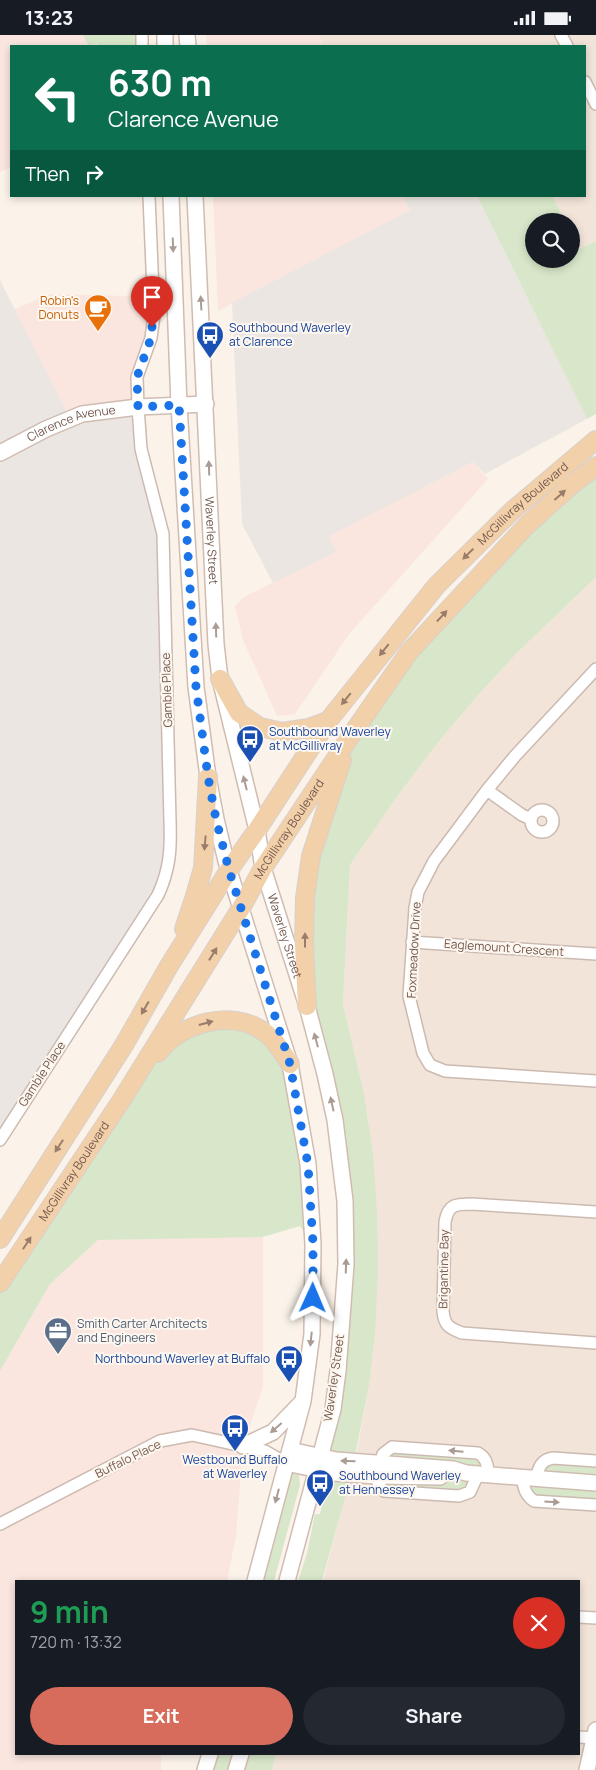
<!DOCTYPE html>
<meta charset="utf-8">
<style>
:root{--surface:#171b24;--page:#242831;--text:#f1f3f6;--muted:#9ea1a6;--accent:#d86c5c}
body{margin:0;font-family:Manrope,sans-serif;background:var(--page);color:var(--text);height:100vh;display:flex;flex-direction:column;font-size:19px;white-space:nowrap}
*{box-sizing:border-box;margin:0}
p{font-size:16px;color:var(--muted)}
.icon{flex:none;width:28px;height:28px;fill:none;stroke:currentColor;stroke-width:2;stroke-linecap:round;stroke-linejoin:round}
.map{position:relative;flex:1;overflow:hidden}
.panel{position:absolute;left:15px;top:1545px;width:565px;height:175px;display:flex;flex-direction:column;background:var(--surface);border-radius:0px;box-shadow:0 2px 8px #0003}
.panel>*{flex:none}
.banner{position:absolute;left:10px;top:10px;width:576px;height:152px;border-radius:0px;box-shadow:0 2px 8px #0003;background:#0b6e4f;color:#fff;overflow:hidden}
.controls{position:absolute;left:525px;top:178px;display:grid;gap:10px}
.controls a{display:grid;place-items:center;width:55px;height:55px;border-radius:50%;background:var(--surface);box-shadow:0 2px 8px #0003;font-size:25px}
.pin{position:absolute;display:grid;place-items:center;width:42px;height:42px;color:#fff;margin:-51px -21px;border-radius:50% 50% 50% 0;rotate:-45deg;box-shadow:0 0 5px #0007}
.pin .icon{rotate:45deg}
.me{position:absolute;width:55px;margin:-28px;rotate:1deg;stroke-linejoin:round;filter:drop-shadow(0 0 4px #0008)}
.turn{display:flex;align-items:center;gap:18px;height:105px;padding:0 15px;font-size:22px}
.turn .icon{width:65px;height:65px;stroke-width:2.5}
.turn b{display:block;font-size:35px;line-height:42px}
.then{display:flex;align-items:center;height:48px;padding:0 15px;background:#0003;gap:10px;font-size:19px}
.round{display:grid;place-items:center;flex:none;width:52px;height:52px;border-radius:26px;background:var(--page)}
.headline{display:flex;align-items:center;justify-content:space-between;height:85px;padding:0 15px}
h1{font-size:30px;font-weight:700;line-height:38px;color:#1e9e55}
.action{display:flex;gap:10px;margin-top:auto;padding:10px 15px}
.action a{flex:1;height:58px;border-radius:30px;background:var(--accent);color:#fff;font-size:20px;font-weight:700;line-height:58px;text-align:center}
.action a+a{background:var(--page);color:var(--text)}
.status{display:flex;justify-content:space-between;align-items:center;height:35px;padding:0 25px;background:var(--surface);direction:ltr}
.status svg{height:14px;fill:currentColor}
.map>svg:first-child{display:block}
.residential{fill:#f2e4d9}
.commercial{fill:#fae5df}
.industrial{fill:#ece6e2}
.green{fill:#d8e7c9}
.lines{fill:none;stroke-linecap:round;stroke-linejoin:round}
.street-casing{stroke:#ccbab1;stroke-width:14}
.secondary-casing{stroke:#d0bcb1;stroke-width:18}
.primary-casing{stroke:#d8d1ce;stroke-width:20}
.street{stroke:#fff;stroke-width:11}
.secondary{stroke:#fff;stroke-width:15}
.primary{stroke:#f2d0a9;stroke-width:18}
.oneway{fill:#ab9b95}
.oneway2{fill:#997d6a}
.route{stroke:#1a73e8;stroke-width:9;stroke-dasharray:0 16.2}
.labels{text-anchor:middle;stroke-width:4;stroke-linejoin:round;paint-order:stroke}
.food-label{font-size:12px;fill:#c56008;stroke:#fdf7f0;text-anchor:end}
.transit-label{font-size:12px;fill:#164399;stroke:#fdf7f0;text-anchor:start}
.street-label{font-size:12px;fill:#73594f;stroke:#fdf7f0}
.service-label{font-size:12px;fill:#4e5e75;stroke:#fdf7f0;text-anchor:start}
</style>
<div class="status"><b>13:23</b><svg viewBox="0 0 49 12"><path d="M0 12V9h3v3zM5 12V6h3v6zM10 12V3h3v9zM15 12V0h3v12zM26 1h20v11H26zM47 4h2v5h-2z"/></svg></div>
<div class="map">
<svg width="596" height="1735" viewBox="0 0 596 1735">
<rect width="100%" height="100%" fill="#fbf3ea"/>
<path class="residential" d="M318 0H596V206L579 214 571 199V186H565L552 161H585V11H324Z
M596 542V1735H272L276 1719H579V1546H323L351 1439 455 1442 465 1438 355 1426 369 1351 375 1300 373 1118 364 1058 343 969 350 830 396 763 436 710 478 660 519 616Z"/>
<path class="commercial" d="M0 0H107L112 11H11V132L0 137Z
M206 0H318L324 11H207Z
M213 161H402L410 175 218 276Z
M149 252 151 289 138 372 64 386 15 274 50 259 129 261Z
M473 427 488 444 350 598 295 679 277 681 243 605 235 571 244 562 335 517 328 501Z
M263 1202V1352L243 1411 236 1501 227 1546H16V1719H161V1735H0V1336L50 1249 98 1205Z"/>
<path class="industrial" d="M402 161H477L587 384 485 439 473 427 329 501 336 517 273 548 242 489 232 268 410 175Z
M0 245 67 377 65 386 138 372 163 499 166 843 0 1105Z"/>
<path class="green" d="M83 0H135L136 11H98L97 8 89 11Z
M477 161H552L565 186H534V224H571V199L579 214 596 206V379L587 384Z
M596 431V542L519 616 478 660 436 710 396 763 350 830 343 969 364 1058 373 1118 377 1178 378 1236 375 1300 369 1351 354 1426 318 1427 346 1229 325 1039 304 909 305 863 350 702 409 617Z
M243 987 290 1029 313 1209 300 1191 263 1202 98 1205 50 1249 0 1336V1248L121 1066 176 1001Z
M393 1416 479 1423 483 1431 389 1423V1418Z
M549 1427 596 1430V1441L544 1437 543 1432Z
M294 1436 299 1438 300 1450 274 1546H259L290 1440Z
M382 1444 468 1446 469 1447 468 1452 462 1456 386 1451Z
M344 1445 357 1447 351 1448 348 1452 322 1546H298L307 1518 315 1479H320L322 1470 320 1469C324 1452 325 1447 344 1445Z
M529 1451 596 1455V1465L537 1462 533 1460Z
M213 1719H233L229 1735H209Z
M247 1719H276L272 1735H242Z"/>
<g class="lines">
<g class="street-casing">
<path id="street" d="M142 0V11
M561 0 567 11
M585 47 596 69
M596 634 515 721 487 755 434 826 418 857 415 873 409 961 423 1018 430 1030 445 1036 596 1046
M487 755 522 780 531 784
M531 786a11 11 0 1 1 22 0a11 11 0 1 1-22 0Z
M412 907 596 919
M0 1105 158 860C170 834 171 814 170 786L163 499 141 414 138 372 137 342 151 303 154 281 149 161
M596 1177 472 1169C456 1169 448 1169 445 1187L443 1276C444 1290 449 1293 462 1298L596 1308
M380 1428 383 1419 392 1412 478 1418C487 1423 487 1430 489 1440
M377 1441C377 1448 379 1451 384 1456L459 1461 470 1457 478 1439
M522 1443C524 1452 525 1460 534 1466L596 1470
M536 1443C539 1432 541 1425 553 1423L596 1426
M0 1489 160 1406 192 1400 265 1416 286 1428
M579 1582 596 1583
M579 1702 594 1703"/>
</g>
<g class="secondary-casing">
<g id="secondary">
<path d="M165 0V11"/>
<path d="M187 0 188 11"/>
<path d="M171 161 179 370 196 652 208 742 216 784 226 826 290 1029 308 1129 313 1209 312 1299 303 1366 255 1546"/>
<path id="s1" d="M195 161 216 609 220 644 257 795 263 833 307 971 325 1039 335 1085 345 1166 346 1229 338 1336 333 1374 287 1546"/>
<path id="s2" d="M0 418 46 394 82 379 138 372 206 369"/>
<path d="M243 1411 273 1397 302 1367"/>
<path d="M290 1415 336 1425 453 1434 466 1438 478 1439 596 1448"/>
<path d="M286 1428 333 1438 377 1441 440 1442"/>
<path d="M205 1735 210 1719"/>
<path d="M236 1735 241 1719"/>
<path d="M587 1735 596 1695"/>
</g>
</g>
<g class="primary-casing">
<g id="primary">
<path d="M220 644 239 678 260 692 282 697 309 693 328 686"/>
<path d="M184 894 194 864 203 833 208 742"/>
<path d="M307 971 304 909 305 863 311 821 342 725"/>
<path d="M158 1018C181 988 230 974 263 996 275 1004 282 1017 290 1029"/>
<path id="s3" d="M0 1204 124 1010 169 931 229 835 257 795 328 686 437 550 513 475 596 405"/>
<path id="s4" d="M0 1248 121 1066 241 873 263 833 350 702 409 617 526 491 569 452 596 431"/>
</g>
</g>
<use href="#street" class="street"/>
<use href="#secondary" class="secondary"/>
<use href="#primary" class="primary"/>
</g>
<defs><path id="oneway-solid" d="M-6-.8H1V-3.2L6.5 0L1 3.2V.8H-6Z" transform="scale(1.25)"/></defs>
<g class="oneway">
<use href="#oneway-solid" transform="translate(173 210) rotate(88)"/>
<use href="#oneway-solid" transform="translate(201 268) rotate(-93)"/>
<use href="#oneway-solid" transform="translate(209 433) rotate(-92)"/>
<use href="#oneway-solid" transform="translate(216 595) rotate(-92)"/>
<use href="#oneway-solid" transform="translate(245 748) rotate(-104)"/>
<use href="#oneway-solid" transform="translate(316 1005) rotate(-105)"/>
<use href="#oneway-solid" transform="translate(332 1069) rotate(-102)"/>
<use href="#oneway-solid" transform="translate(346 1231) rotate(-88)"/>
<use href="#oneway-solid" transform="translate(311 1304) rotate(96)"/>
<use href="#oneway-solid" transform="translate(276 1393) rotate(139)"/>
<use href="#oneway-solid" transform="translate(456 1416) rotate(-175)"/>
<use href="#oneway-solid" transform="translate(348 1426) rotate(-178)"/>
<use href="#oneway-solid" transform="translate(277 1461) rotate(105)"/>
<use href="#oneway-solid" transform="translate(552 1467) rotate(4)"/>
</g>
<g class="oneway2">
<use href="#oneway-solid" transform="translate(560 460) rotate(-42)"/>
<use href="#oneway-solid" transform="translate(468 519) rotate(135)"/>
<use href="#oneway-solid" transform="translate(442 581) rotate(-47)"/>
<use href="#oneway-solid" transform="translate(384 615) rotate(129)"/>
<use href="#oneway-solid" transform="translate(346 664) rotate(129)"/>
<use href="#oneway-solid" transform="translate(205 808) rotate(95)"/>
<use href="#oneway-solid" transform="translate(305 905) rotate(-90)"/>
<use href="#oneway-solid" transform="translate(213 919) rotate(-58)"/>
<use href="#oneway-solid" transform="translate(145 973) rotate(120)"/>
<use href="#oneway-solid" transform="translate(206 988) rotate(-15)"/>
<use href="#oneway-solid" transform="translate(59 1111) rotate(123)"/>
<use href="#oneway-solid" transform="translate(27 1208) rotate(-57)"/>
</g>
<g class="lines">
<path class="route" d="M152 292 151 303 137 342 138 372 179 370 196 652 208 742 216 784 229 835 290 1029 308 1130 313 1208V1263"/>
</g>
<defs>
<g id="cafe-pin" transform="scale(1.4375)"><path d="M0 17L-7.5 6A9.5 9.5 0 1 1 7.5 6Z" fill="#e8710a" stroke="#fdf7f0"/><path d="M-5.5-4.5H6V0H3Q3 3.5 0 3.5H-2.5Q-5.5 3.5-5.5 0ZM3-3.2v2h1.7v-2ZM-6 4.5H4V6H-6Z" fill="#fff"/></g>
<g id="bus-pin" transform="scale(1.4375)"><path d="M0 17L-7.5 6A9.5 9.5 0 1 1 7.5 6Z" fill="#1a4fb4" stroke="#fdf7f0"/><path d="M-5-6H5V4H4V6H2V4H-2V6H-4V4H-5ZM-3.5-4V0h7V-4ZM-3.5 1.2v1.5H-2V1.2ZM2 1.2v1.5H3.5V1.2Z" fill="#fff"/></g>
<g id="office-pin" transform="scale(1.4375)"><path d="M0 17L-7.5 6A9.5 9.5 0 1 1 7.5 6Z" fill="#5c6f8a" stroke="#fdf7f0"/><path d="M-6-3h4V-5.5h4V-3h4V5H-6ZM-1-4.5V-3h2v-1.5ZM-6 0V1H6V0Z" fill="#fff"/></g>
</defs>
<g fill-rule="evenodd">
<use href="#cafe-pin" x="98" y="273"/>
<use href="#bus-pin" x="210" y="300"/>
<use href="#bus-pin" x="250" y="704"/>
<use href="#office-pin" x="58" y="1296"/>
<use href="#bus-pin" x="289" y="1324"/>
<use href="#bus-pin" x="235" y="1393"/>
<use href="#bus-pin" x="320" y="1448"/>
</g>
<g class="labels">
<g class="food-label">
<text x="79" y="270">Robin's<tspan x="79" dy="14">Donuts</tspan></text>
</g>
<g class="transit-label">
<text x="229" y="297">Southbound Waverley<tspan x="229" dy="14">at Clarence</tspan></text>
<text x="269" y="701">Southbound Waverley<tspan x="269" dy="14">at McGillivray</tspan></text>
<text x="270" y="1328" text-anchor="end">Northbound Waverley at Buffalo</text>
<text x="235" y="1429" text-anchor="middle">Westbound Buffalo<tspan x="235" dy="14">at Waverley</tspan></text>
<text x="339" y="1445">Southbound Waverley<tspan x="339" dy="14">at Hennessey</tspan></text>
</g>
<g class="street-label">
<text dy="4" stroke="none"><textPath href="#s2" startOffset="78">Clarence Avenue</textPath></text>
<text dy="4" stroke="none"><textPath href="#s3" startOffset="906">McGillivray Boulevard</textPath></text>
<text dy="4" stroke="none"><textPath href="#s1" startOffset="345">Waverley Street</textPath></text>
<text transform="translate(167 655) rotate(-92)" y="4">Gamble Place</text>
<text dy="4" stroke="none"><textPath href="#s4" startOffset="538">McGillivray Boulevard</textPath></text>
<text dy="4" stroke="none"><textPath href="#s1" startOffset="749">Waverley Street</textPath></text>
<text transform="translate(504 913) rotate(4)" y="4">Eaglemount Crescent</text>
<text transform="translate(414 915) rotate(-87)" y="4">Foxmeadow Drive</text>
<text transform="translate(42 1039) rotate(-57)" y="4">Gamble Place</text>
<text dy="4" stroke="none"><textPath href="#s4" startOffset="134">McGillivray Boulevard</textPath></text>
<text transform="translate(444 1234) rotate(-89)" y="4">Brigantine Bay</text>
<text transform="translate(334 1343) rotate(-82)" y="4">Waverley Street</text>
<text transform="translate(128 1424) rotate(-26)" y="4">Buffalo Place</text>
</g>
<g class="service-label">
<text x="77" y="1293">Smith Carter Architects<tspan x="77" dy="14">and Engineers</tspan></text>
</g>
</g>
</svg>
<div class="controls">
<a><svg class="icon" aria-label="search" viewBox="0 0 24 24"><circle cx="10" cy="10" r="6"/><path d="M15 15l6 6"/></svg></a>
</div>
<div class="pin" style="left:152px;top:292px;background:#d93025"><svg class="icon" aria-label="arrive" viewBox="0 0 24 24"><path d="M6 21V4h12l-3 4 3 4H6"/></svg></div>
<svg class="me" style="left:313px;top:1263px" viewBox="-20 -20 40 40"><path d="M0-17L14 15 0 8-14 15z" fill="#1a73e8" stroke="#fff" stroke-width="4"/></svg>
<div class="banner">
<div class="turn"><svg class="icon" aria-label="left" viewBox="0 0 24 24"><path d="M17 20v-9H6M10 6l-5 5 5 5"/></svg><div><b>630 m</b>Clarence Avenue</div></div>
<div class="then">Then<svg class="icon" aria-label="right" viewBox="0 0 24 24"><path d="M7 20v-9h11M14 6l5 5-5 5"/></svg></div>
</div>
<section class="panel">
<div class="headline"><div><h1>9 min</h1><p>720 m · 13:32</p></div><a class="round" style="background:#d93025;color:#fff"><svg class="icon" aria-label="close" viewBox="0 0 24 24"><path d="M6 6l12 12M18 6L6 18"/></svg></a></div>
<div class="action"><a>Exit</a><a>Share</a></div>
</section>
</div>
